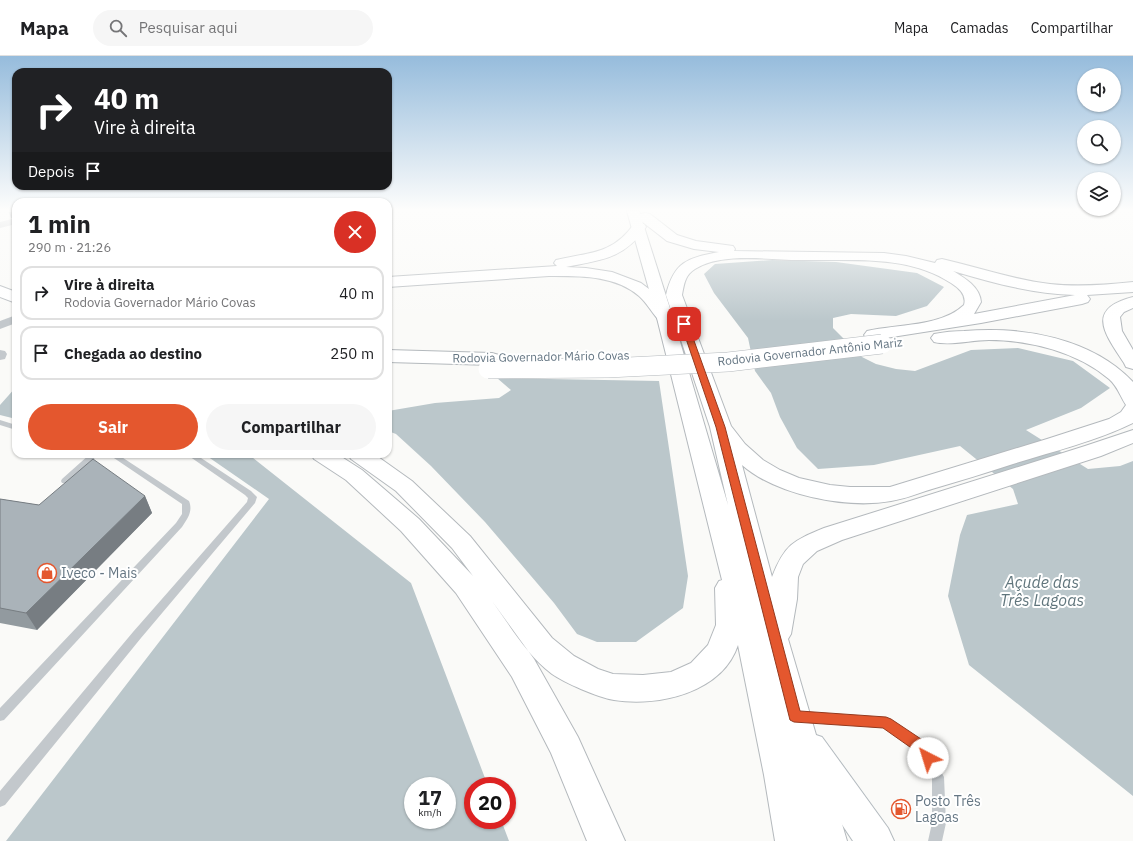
<!DOCTYPE html>
<html lang="pt">
<meta charset="utf-8">
<style>
:root{--surface:#fff;--page:#f6f6f6;--text:#202124;--muted:#757577;--line:#e0e0e0;--accent:#e4572e}
body{margin:0;font-family:"IBM Plex Sans",sans-serif;background:var(--page);color:var(--text);height:100vh;display:flex;flex-direction:column;font-size:15px;white-space:nowrap}
*{box-sizing:border-box;margin:0}
p{font-size:13px;color:var(--muted)}
.icon{flex:none;width:22px;height:22px;fill:none;stroke:currentColor;stroke-width:2;stroke-linecap:round;stroke-linejoin:round}
.map{position:relative;flex:1;overflow:hidden}
.details{position:absolute;left:12px;top:142px;width:380px;height:260px;display:flex;flex-direction:column;background:var(--surface);border-radius:12px;box-shadow:0 1px 3px #0004}
.details>*{flex:none}
.top-card{position:absolute;left:12px;top:12px;width:380px;height:122px;border-radius:12px;box-shadow:0 1px 3px #0004;background:#202124;color:#fff;overflow:hidden}
.controls{position:absolute;left:1077px;top:12px;display:grid;gap:8px}
.controls a{display:grid;place-items:center;width:44px;height:44px;border-radius:50%;background:var(--surface);box-shadow:0 1px 3px #0004;font-size:20px}
.speed{position:absolute;left:404px;top:721px;display:flex;gap:8px;font-size:20px;font-weight:700;text-align:center}
.speed>*{display:grid;place-content:center;width:52px;height:52px;border-radius:50%;background:var(--surface);box-shadow:0 1px 3px #0004;line-height:1}
.speed small{font-size:10px;font-weight:400}
.speed .limit{border:6px solid #d22;background:#fff;color:#111}
.pin{position:absolute;display:grid;place-items:center;width:34px;height:34px;color:#fff;margin:-17px;border-radius:8px;box-shadow:0 2px 6px #0006}
.me{position:absolute;width:44px;margin:-22px;rotate:320deg;stroke-linejoin:round;filter:drop-shadow(0 0 3px #0008)}
.turn{display:flex;align-items:center;gap:14px;height:84px;padding:0 16px;font-size:18px}
.turn .icon{width:52px;height:52px;stroke-width:2.5}
.turn b{display:block;font-size:28px;line-height:34px}
.then{display:flex;align-items:center;height:38px;padding:0 16px;background:#0003;gap:8px;font-size:15px}
.round{display:grid;place-items:center;flex:none;width:42px;height:42px;border-radius:21px;background:var(--page)}
.overview{display:flex;align-items:center;justify-content:space-between;height:68px;padding:0 16px}
h1{font-size:24px;font-weight:700;line-height:30px}
.action{display:flex;gap:8px;margin-top:auto;padding:8px 16px}
.action a{flex:1;height:46px;border-radius:24px;background:var(--accent);color:#fff;font-size:16px;font-weight:700;line-height:46px;text-align:center}
.action a+a{background:var(--page);color:var(--text)}
ul{padding:0;list-style:none}
li{display:flex;align-items:center;gap:12px;height:54px;margin:0 8px 6px;padding:0 8px;border:2px solid var(--line);border-radius:12px}
li div{flex:1}
li b{display:block;font-size:15px}
li em{font-style:normal}
header{display:flex;align-items:center;gap:24px;box-sizing:border-box;height:56px;padding:0 20px;background:var(--surface);border-bottom:1px solid var(--line)}
header strong{font-size:19px}
nav{display:flex;gap:22px;margin-inline-start:auto;font-size:14px}
.search{width:280px;height:36px;background:var(--page);display:flex;align-items:center;gap:10px;box-sizing:border-box;padding:0 14px;border-radius:22px;color:var(--muted);font-size:15px}
.map>svg:first-child{display:block}
.water{fill:#bbc7cb;fill-rule:evenodd}
.lines{fill:none;stroke-linecap:round;stroke-linejoin:round}
.secondary-casing{stroke:#b3babf;stroke-width:2}
.primary-casing{stroke:#b5babe;stroke-width:2}
.trunk-casing{stroke:#b4b9bd;stroke-width:2}
.service{fill:#c3c8cc;fill-rule:evenodd}
.minor{fill:#c3c8cc;fill-rule:evenodd}
.secondary{fill:#fff;fill-rule:evenodd}
.primary{fill:#fff;fill-rule:evenodd}
.trunk{fill:#fff;fill-rule:evenodd}
.trunk-bridge-casing{stroke:#b4b9bd;stroke-width:20;stroke-linecap:butt}
.trunk-bridge{stroke:#fff;stroke-width:19}
.wall{fill:#929a9f}
.shaded-wall{fill:#777d82}
.building{fill:#aab3b9;stroke:#777d82}
.route{fill:#e4572e;stroke:#94391e}
.labels{text-anchor:middle;stroke-width:4;stroke-linejoin:round;paint-order:stroke}
.street-label{font-size:12px;fill:#657683;stroke:#fff}
.near-poi-label{font-size:14px;fill:#657683;stroke:#fff;text-anchor:start}
.near-water-label{font-size:16px;font-style:italic;fill:#60757c;stroke:#fff}
</style>
<header>
<strong>Mapa</strong>
<div class="search"><svg class="icon" aria-label="search" viewBox="0 0 24 24"><circle cx="10" cy="10" r="6"/><path d="M15 15l6 6"/></svg>Pesquisar aqui</div>
<nav><a>Mapa</a><a>Camadas</a><a>Compartilhar</a></nav>
</header>
<div class="map">
<svg width="1133" height="785" viewBox="0 0 1133 785">
<rect width="100%" height="100%" fill="#fafaf8"/>
<path class="water" d="M772 204 836 206 917 217 944 231 927 250 896 260 851 258 833 262V272L862 301 876 308 896 313 915 315 971 294 1018 292 1073 305 1110 332 1081 352 1026 374 1088 413 1120 410 1133 405V740L969 609 948 540 960 479 967 459 1018 448 1013 433 960 390 874 409 818 413 797 392 780 361 771 337 755 315 748 282 714 237 704 218 715 208Z
M497 322 659 325 688 520 683 552 636 586H597L577 578 554 547 485 466 431 410 396 378 388 375V355L435 347 499 342 511 334Z
M16 331V363L0 359V349Z
M204 398H248L411 527 488 730H473V764H501L509 785H6L269 443ZM413 730H447V764H413Z"/>
<g class="lines">
<g class="secondary-casing">
<path id="secondary" d="M810 677 822 681 888 772 894 785H853L798 703 793 692 798 681Z"/>
</g>
<g class="primary-casing">
<path id="primary" d="M627 155H639L673 262 671 266 665 267 659 266 657 262Z"/>
</g>
<g class="trunk-casing">
<path id="trunk" d="M645 157 650 158 677 179 696 185 733 190 735 193 734 195 884 197 906 200 935 207 937 204 942 203C978 211 1013 224 1050 228 1078 231 1105 229 1133 226V236L1087 239 1090 243 1088 246 1082 248 981 267 873 284 867 283 864 279 867 275C897 268 941 271 964 249 967 239 959 232 951 227 907 198 851 205 800 204 769 204 722 196 695 213 685 219 684 228 682 239L731 370 745 388 763 404 780 414 799 422 830 429 850 431H890L1047 383 1109 363 1121 356 1126 349C1120 340 1118 331 1109 323 1077 296 1030 284 989 284 971 284 951 290 934 286L931 282 934 278C944 276 954 275 964 275 1022 270 1092 282 1133 326V367C1097 385 1051 396 1013 408 986 417 959 425 932 433 919 437 905 443 891 445 847 453 776 439 742 409L772 521C785 488 793 485 824 472L1085 390 1133 374V387L1101 400 842 484 817 495 803 508 798 521 797 543 791 578 788 583 847 785H775L764 719 738 589C722 637 658 651 614 644 597 641 565 627 552 618 527 599 510 570 492 545L534 603 578 681 625 785H587L551 697 512 621 456 537 401 475 346 424 314 403 311 398H337L362 414 419 463 473 520 452 492 396 435 351 403 348 398H374L412 425 470 480 552 582 574 600 598 613 613 618 643 619 671 616 691 607 708 589 716 569 715 532 719 525 722 524 657 262C651 255 646 246 639 240 615 219 579 220 549 220L388 231V221L557 210 554 207 556 204C589 196 612 199 634 168H644L646 171C624 203 601 204 566 211L586 212 612 216 641 227 653 236 673 262 728 449 710 371 666 239C674 206 687 202 719 196L694 193 667 185 640 164 638 161 640 158ZM953 215C993 227 1033 238 1075 239L974 258 981 246C980 231 965 222 953 215Z
M0 230 16 236V247L0 241Z
M1133 241V252L1124 256 1120 261 1122 275 1133 294V313L1126 311 1124 307C1105 278 1085 253 1133 241Z
M388 294 492 297 499 299 501 303 499 307 492 309 388 306Z"/>
</g>
<path class="service" d="M0 364 16 369V374L0 369Z
M90 398H99L68 427H62L61 425 62 423Z
M108 398H117L189 445C193 455 188 462 182 471L4 664 0 665V652L176 467 182 458V448Z
M186 398H195L251 435 257 441 255 447 141 582 5 749 0 751V735L133 576 247 446 248 442 245 439Z
M801 656 886 662 890 663 926 688 944 721 946 767 942 785H928L932 767V722L918 696 884 672 801 666 797 665 795 661 797 657Z"/>
<path class="minor" d="M16 162V168L0 172V166Z
M16 259V267L0 273V265Z
M0 294 5 295 7 298 5 303 0 304Z"/>
<use href="#secondary" class="secondary"/>
<use href="#primary" class="primary"/>
<use href="#trunk" class="trunk"/>
<g class="trunk-bridge-casing">
<path id="trunk-bridge" d="M488 313 608 312 728 306 882 288"/>
</g>
<use href="#trunk-bridge" class="trunk-bridge"/>
</g>
<path class="wall" d="M145 440 152 457 37 574 0 567V443L39 449Z"/>
<path class="shaded-wall" d="M16 155V161L11 162 9 156Z
M145 440 152 457 37 574 26 557Z"/>
<path class="building" d="M93 403 145 440 26 557 0 552V443L39 449Z"/>
<linearGradient id="sky" x2="0" y2="1"><stop stop-color="#96bcdc"/><stop offset="0.58" stop-color="#fdfdfc"/><stop offset="1" stop-color="#fdfdfc" stop-opacity="0"/></linearGradient>
<rect width="1133" height="265" fill="url(#sky)"/>
<path class="route" d="M684 266 688 268 725 371 800 655 886 661 891 663 927 687 935 702 933 706 928 708 923 706 917 696 883 672 794 666 790 664 716 371 681 268Z"/>
<defs>
<g id="shop-ring" transform="scale(1)"><circle r="9.5" fill="#fff" stroke="#e4572e" stroke-width="1.5"/><path d="M-5-2.5h2.3a2.7 3.5 0 0 1 5.4 0H5L5.5 6h-11ZM-1.5-2.5h3a1.5 2.3 0 0 0-3 0Z" fill="#e4572e"/></g>
<g id="fuel-ring" transform="scale(1)"><circle r="9.5" fill="#fff" stroke="#e4572e" stroke-width="1.5"/><path d="M-5.5-6h7V0h2V4h1.3V-2.5L3-4.5l.8-.8L6-3V5H2.5V1h-1V6h-7ZM-4.2-4.7v3.2H.2V-4.7Z" fill="#e4572e"/></g>
</defs>
<g fill-rule="evenodd">
<use href="#shop-ring" x="47" y="517"/>
<use href="#fuel-ring" x="901" y="753"/>
</g>
<g class="labels">
<g class="street-label">
<text transform="translate(810 296) rotate(-6)" y="4">Rodovia Governador Antônio Mariz</text>
<text transform="translate(541 301) rotate(-1)" y="4">Rodovia Governador Mário Covas</text>
</g>
<g class="near-poi-label">
<text x="61" y="522">Iveco - Mais</text>
<text x="915" y="750">Posto Três<tspan x="915" dy="16">Lagoas</tspan></text>
</g>
<g class="near-water-label">
<text x="1042" y="532">Açude das<tspan x="1042" dy="18">Três Lagoas</tspan></text>
</g>
</g>
</svg>
<div class="controls">
<a><svg class="icon" aria-label="sound" viewBox="0 0 24 24"><path d="M4 9h4l5-4v14l-5-4H4zM17 9q2 3 0 6"/></svg></a>
<a><svg class="icon" aria-label="search" viewBox="0 0 24 24"><circle cx="10" cy="10" r="6"/><path d="M15 15l6 6"/></svg></a>
<a><svg class="icon" aria-label="layers" viewBox="0 0 24 24"><path d="M12 4l9 5-9 5-9-5zM3 14l9 5 9-5"/></svg></a>
</div>
<div class="speed"><div>17<small>km/h</small></div><div class="limit">20</div></div>
<div class="pin" style="left:684px;top:268px;background:#d93025"><svg class="icon" aria-label="arrive" viewBox="0 0 24 24"><path d="M6 21V4h12l-3 4 3 4H6"/></svg></div>
<svg class="me" style="left:928px;top:702px" viewBox="-20 -20 40 40"><circle r="19" fill="#fff"/><path d="M0-13L10 11 0 6-10 11z" fill="#e4572e"/></svg>
<div class="top-card">
<div class="turn"><svg class="icon" aria-label="right" viewBox="0 0 24 24"><path d="M7 20v-9h11M14 6l5 5-5 5"/></svg><div><b>40 m</b>Vire à direita</div></div>
<div class="then">Depois<svg class="icon" aria-label="arrive" viewBox="0 0 24 24"><path d="M6 21V4h12l-3 4 3 4H6"/></svg></div>
</div>
<section class="details">
<div class="overview"><div><h1>1 min</h1><p>290 m · 21:26</p></div><a class="round" style="background:#d93025;color:#fff"><svg class="icon" aria-label="close" viewBox="0 0 24 24"><path d="M6 6l12 12M18 6L6 18"/></svg></a></div>
<ul>
<li><svg class="icon" aria-label="right" viewBox="0 0 24 24"><path d="M7 20v-9h11M14 6l5 5-5 5"/></svg><div><b>Vire à direita</b><p>Rodovia Governador Mário Covas</p></div><em>40 m</em></li>
<li><svg class="icon" aria-label="arrive" viewBox="0 0 24 24"><path d="M6 21V4h12l-3 4 3 4H6"/></svg><div><b>Chegada ao destino</b></div><em>250 m</em></li>
</ul>
<div class="action"><a>Sair</a><a>Compartilhar</a></div>
</section>
</div>
